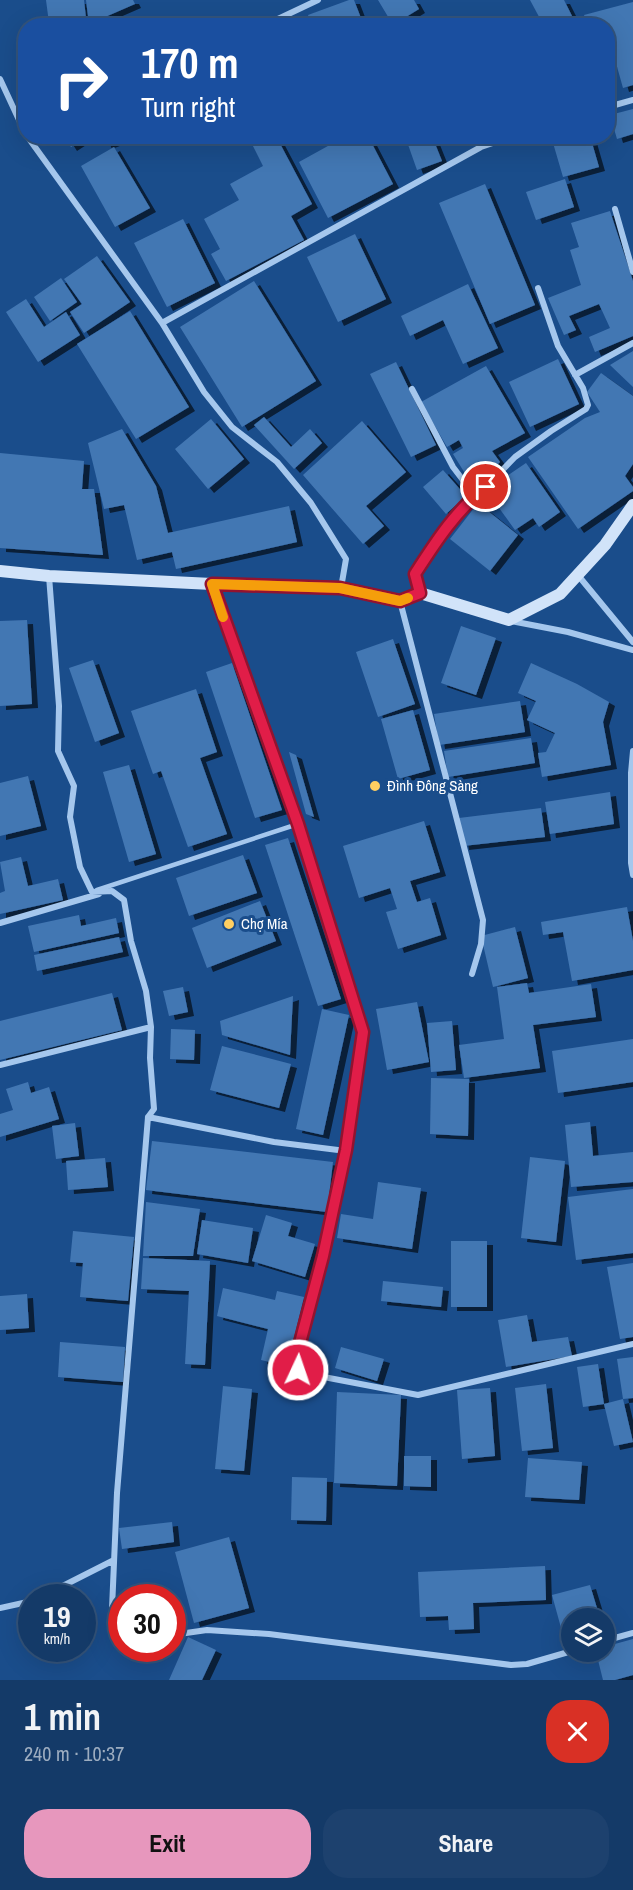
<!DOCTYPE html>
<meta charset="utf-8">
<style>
:root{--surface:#143a68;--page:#1d416e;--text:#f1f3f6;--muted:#9dadc0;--line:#33547c;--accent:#e797bd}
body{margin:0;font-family:"Archivo Narrow",sans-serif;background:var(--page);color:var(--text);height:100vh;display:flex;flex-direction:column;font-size:22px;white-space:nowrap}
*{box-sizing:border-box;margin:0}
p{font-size:20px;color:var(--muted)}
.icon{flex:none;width:33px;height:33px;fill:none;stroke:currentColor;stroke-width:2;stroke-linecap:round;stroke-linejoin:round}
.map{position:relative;height:1680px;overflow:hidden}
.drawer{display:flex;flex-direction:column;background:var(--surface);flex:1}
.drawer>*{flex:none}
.hud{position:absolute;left:18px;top:18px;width:597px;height:126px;border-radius:24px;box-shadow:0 6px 24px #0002,0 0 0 2px var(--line);background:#1a4fa0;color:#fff;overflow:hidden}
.tools{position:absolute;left:561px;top:1608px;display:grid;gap:12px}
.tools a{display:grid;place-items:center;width:54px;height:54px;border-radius:50%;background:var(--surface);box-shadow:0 6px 24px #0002,0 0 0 2px var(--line);font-size:30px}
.speed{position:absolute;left:18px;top:1584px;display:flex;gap:12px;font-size:30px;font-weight:700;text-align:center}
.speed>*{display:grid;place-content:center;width:78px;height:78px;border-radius:50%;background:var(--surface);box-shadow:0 6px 24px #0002,0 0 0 2px var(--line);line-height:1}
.speed small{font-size:15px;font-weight:400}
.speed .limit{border:9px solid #d22;background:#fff;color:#111}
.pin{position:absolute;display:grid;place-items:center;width:51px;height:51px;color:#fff;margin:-26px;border:3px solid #fff;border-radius:50%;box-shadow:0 2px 6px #0007}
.me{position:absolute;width:66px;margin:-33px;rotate:3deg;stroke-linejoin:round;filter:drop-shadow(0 0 4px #0008)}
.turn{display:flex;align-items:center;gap:21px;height:126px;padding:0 24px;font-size:27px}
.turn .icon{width:78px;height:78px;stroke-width:2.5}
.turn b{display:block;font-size:42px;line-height:51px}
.round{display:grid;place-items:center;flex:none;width:63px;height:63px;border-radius:24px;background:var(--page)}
.headline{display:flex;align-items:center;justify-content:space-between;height:102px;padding:0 24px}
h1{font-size:36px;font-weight:700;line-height:45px}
.button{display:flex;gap:12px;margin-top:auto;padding:12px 24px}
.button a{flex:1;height:69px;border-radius:24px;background:var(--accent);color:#111;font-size:24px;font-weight:700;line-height:69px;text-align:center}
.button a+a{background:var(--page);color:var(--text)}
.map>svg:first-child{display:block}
.building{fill:#4377b3;filter:url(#shadow)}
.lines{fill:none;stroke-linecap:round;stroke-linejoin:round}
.lane{stroke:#a5c7ed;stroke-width:4.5}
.street{stroke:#a5c7ed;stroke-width:6}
.secondary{stroke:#d1e3f9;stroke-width:12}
.route-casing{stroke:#92132f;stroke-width:15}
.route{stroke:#e11d48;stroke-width:10}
.slow{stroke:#f59e0b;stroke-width:10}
.poi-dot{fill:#ffcf61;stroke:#1a4d8b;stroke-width:2}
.labels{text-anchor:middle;stroke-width:6;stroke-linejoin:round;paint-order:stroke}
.poi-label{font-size:15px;fill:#fff;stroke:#1a4d8b;text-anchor:start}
</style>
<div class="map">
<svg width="633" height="1680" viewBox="0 0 633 1680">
<defs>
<filter id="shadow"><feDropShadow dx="6" dy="4" stdDeviation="0" flood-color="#0009"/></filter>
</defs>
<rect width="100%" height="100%" fill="#1a4d8b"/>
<path class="building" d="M46 0H84L86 18 49 23Z
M86 0H133L135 4 89 24Z
M349 0H354L364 26H312L308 15Z
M378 0H414L419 9 393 25Z
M530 0H564L576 24 573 26H544Z
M633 2V85L623 88 616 63 608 65V26H588L584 15Z
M633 109V134L617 139 610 115Z
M64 136H88L71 147Z
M102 136H127V137L106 145Z
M252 136H276L312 204 291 216 304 240 226 281 211 254 220 249 204 219 239 200 230 184 263 166 249 138Z
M346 136H368L393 184 328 218 299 162Z
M405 136H432L442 161 417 170Z
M551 136H590L599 167 563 177Z
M114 147 150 208 115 227 81 166Z
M565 179 574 207 536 220 526 192Z
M485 184 535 305 490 324 439 203Z
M610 211 633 281V336L595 352 589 337 610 328 599 304 569 316 576 330 564 335 548 298 581 285 570 250 579 247 571 223Z
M183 219 215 283 167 307 134 243Z
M355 234 386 299 338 322 307 257Z
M97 256 130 302 84 333 70 312 82 304 64 279Z
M61 278 77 302 50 321 34 297Z
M254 281 316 381 242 427 180 327Z
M468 284 498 348 463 364 443 320 410 336 401 316Z
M26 299 44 327 66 312 80 335 38 362 6 312Z
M130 311 189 407 136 439 77 344Z
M633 351V387L610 365Z
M558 359 579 404 530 427 509 382Z
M396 362 436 445 411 457 370 374Z
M486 366 525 433 492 451 500 462 474 488 453 454 463 448 459 440 447 447 421 402Z
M601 373 633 396V464L625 476 633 487V491L578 529 528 457 585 418 600 412 587 392Z
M264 417 291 447 310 429 322 443 294 469 254 425Z
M211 419 244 459 208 489 175 449Z
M362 421 406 472 366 506 384 526 363 544 303 475Z
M122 429 156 486 168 533 289 506 297 542 176 569 172 552 137 560 124 505 104 509 88 443Z
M0 453 84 461 82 489H94L103 555 0 548Z
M526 463 560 512 539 527 533 518 515 530 486 490Z
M443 470 466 496 446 514 423 487Z
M478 503 518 535 490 571 450 539Z
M27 620 32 704 0 706V621Z
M461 626 496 638 476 695 441 683Z
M393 639 415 704 378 717 356 652Z
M93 660 119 733 95 742 69 668Z
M232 663 282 810 255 818 206 672Z
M531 663 577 684 609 702 603 722 611 765 542 777 538 753 546 752 555 733 527 720 536 701 518 693Z
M196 689 217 752 200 758 227 834 188 847 161 771 153 774 131 711Z
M520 701 525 732 439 745 434 714Z
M413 710 430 770 398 779 381 719Z
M531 738 535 763 448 777 444 751Z
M289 752 296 755 314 817 306 814Z
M129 765 156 854 129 862 103 772Z
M28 776 41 826 0 836V783Z
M610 792 614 824 550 834 545 802Z
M541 808 545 837 463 846 459 818Z
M424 821 440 872 410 881 417 902 430 898 441 935 398 949 386 912 397 909 390 888 359 898 343 846Z
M288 838 341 999 318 1006 265 845Z
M243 855 257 893 189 916 176 878Z
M21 857 28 886 58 879 63 900 0 914V893L5 891 0 862Z
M260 901 276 941 207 968 192 928Z
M627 907 633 941V970L572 981 563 932 543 935 541 922Z
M79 915 81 926 116 918 119 933 34 952 28 926Z
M515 927 528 978 493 987 481 936Z
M119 937 123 952 37 971 34 955Z
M527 983 529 993 591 984 596 1017 533 1025 540 1068 464 1078 459 1045 504 1039 497 987Z
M183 987 188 1012 169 1016 163 991Z
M112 993 122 1030 0 1060V1021Z
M293 996 290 1055 222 1035 220 1021Z
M417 1002 429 1062 387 1070 376 1009Z
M322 1009 349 1015 323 1135 296 1129Z
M452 1021 456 1070 431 1072 427 1023Z
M171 1029 195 1030 194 1060 170 1059Z
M633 1039V1082L558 1093 552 1051Z
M222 1046 291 1064 279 1108 210 1090Z
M431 1078 469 1079 468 1136 430 1134Z
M28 1082 31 1093 49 1087 59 1119 0 1137V1114L13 1110 6 1089Z
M590 1122 593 1156 633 1152V1182L571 1187 565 1125Z
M75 1123 79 1156 56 1159 52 1126Z
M152 1141 333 1162 327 1212 146 1190Z
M530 1157 565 1161 556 1242 521 1238Z
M105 1158 108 1187 68 1190 66 1161Z
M378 1182 421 1188 412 1249 337 1238 341 1214 373 1219Z
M633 1189V1253L576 1260 568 1197Z
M146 1202 200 1209 193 1256H143Z
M266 1215 292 1223 288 1236 315 1244 305 1277 252 1261Z
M202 1220 253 1228 248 1263 197 1254Z
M73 1231 134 1237 128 1301 80 1297 83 1263 70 1262Z
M451 1241H487V1307H451Z
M143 1258 210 1261 205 1365 185 1364 189 1291 141 1289Z
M633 1263V1337L620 1339 607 1267Z
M383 1281 443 1287 441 1307 381 1301Z
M223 1288 275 1300 277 1291 304 1297 287 1366 261 1360 268 1329 217 1316Z
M27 1294 29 1328 0 1330V1296Z
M527 1315 532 1342 568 1337 572 1356 506 1367 498 1320Z
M60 1342 125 1347 123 1382 58 1377Z
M341 1347 384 1359 377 1381 335 1368Z
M633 1357V1398L623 1399 633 1442 614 1446 604 1404 623 1399 617 1359Z
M598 1364 604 1404 583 1407 577 1367Z
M546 1384 553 1448 522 1451 515 1388Z
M223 1386 252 1389 244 1471 215 1469Z
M490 1388 495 1456 462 1459 457 1390Z
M337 1392 401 1395 397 1486 334 1483Z
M404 1456H431V1487L404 1486Z
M528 1458 582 1462 579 1500 525 1497Z
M292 1477 327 1478 326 1521 291 1520Z
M172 1522 174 1542 122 1549 119 1528Z
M229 1537 249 1608 194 1623 175 1552Z
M545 1566 546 1600 473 1603 474 1629 449 1630 448 1616 420 1617 418 1572Z
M590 1585 600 1618H572V1633L563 1635 552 1595Z
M188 1637 216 1650 202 1680H169Z
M633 1639V1675L615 1680H603L596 1652H604V1647Z"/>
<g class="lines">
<path class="lane" d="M97 890 298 824"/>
<path class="street" d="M263 26 318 0
M0 79 26 135
M608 107 633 100
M27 136 162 323 204 392 232 427 277 462 311 503 346 559 341 588
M615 209 633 272
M162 323 481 147 513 136
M575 375 633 343
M412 389 453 467 475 496
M577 574 633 642
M49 576 59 706 58 751 74 786 70 817 80 867 92 892 112 891 124 900 131 941 146 991 151 1027 150 1058 154 1109 148 1117 274 1142 346 1151 323 1256 296 1357 298 1370 308 1374 418 1395 633 1344
M212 584 298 824 363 1032 346 1151
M420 593 415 574 451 521 475 496 486 487 515 457 551 431 586 409 588 405 583 388 558 346 538 288
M400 601 483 920 481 944 472 974
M511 621 568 632 633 650
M633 751 631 773V863L633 875
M0 923 99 894
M0 1065 151 1027
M39 1598 114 1560
M0 1608 32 1601
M122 1629 112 1609 117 1493 148 1117
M172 1635 207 1630 269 1634 511 1665 527 1664 572 1651
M604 1641 633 1633"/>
<path class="secondary" d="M0 571 49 576 212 584 341 588 400 601 420 593 509 620 560 594 605 545 633 505"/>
</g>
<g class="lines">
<g class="route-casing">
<path id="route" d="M298 1370 296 1358 323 1256 346 1150 363 1032 298 824 212 584 340 588 400 601 420 593 415 574C435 543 456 510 486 487"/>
</g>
<use href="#route" class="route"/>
<path class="slow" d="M223 617 212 584 340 588 400 601 408 598"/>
</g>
<g class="poi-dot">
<circle cx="375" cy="786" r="6"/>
<circle cx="229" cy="924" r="6"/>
</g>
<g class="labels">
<g class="poi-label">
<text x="387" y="791">Đình Đông Sàng</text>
<text x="241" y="929">Chợ Mía</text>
</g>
</g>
</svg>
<div class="tools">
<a><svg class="icon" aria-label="layers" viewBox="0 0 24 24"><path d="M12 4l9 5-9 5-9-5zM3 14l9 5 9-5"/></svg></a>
</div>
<div class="speed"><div>19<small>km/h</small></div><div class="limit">30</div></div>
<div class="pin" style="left:486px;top:487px;background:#d93025"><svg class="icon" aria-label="arrive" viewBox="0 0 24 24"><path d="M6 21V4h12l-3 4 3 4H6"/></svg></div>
<svg class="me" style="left:298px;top:1370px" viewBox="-20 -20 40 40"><circle r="17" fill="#e11d48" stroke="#fff" stroke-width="3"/><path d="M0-11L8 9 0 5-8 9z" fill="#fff"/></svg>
<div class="hud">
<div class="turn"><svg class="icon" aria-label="right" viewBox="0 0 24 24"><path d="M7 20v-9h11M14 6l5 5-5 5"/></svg><div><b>170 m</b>Turn right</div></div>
</div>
</div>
<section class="drawer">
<div class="headline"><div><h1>1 min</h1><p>240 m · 10:37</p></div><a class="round" style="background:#d93025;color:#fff"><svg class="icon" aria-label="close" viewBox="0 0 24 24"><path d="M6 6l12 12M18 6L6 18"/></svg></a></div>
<div class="button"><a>Exit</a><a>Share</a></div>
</section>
